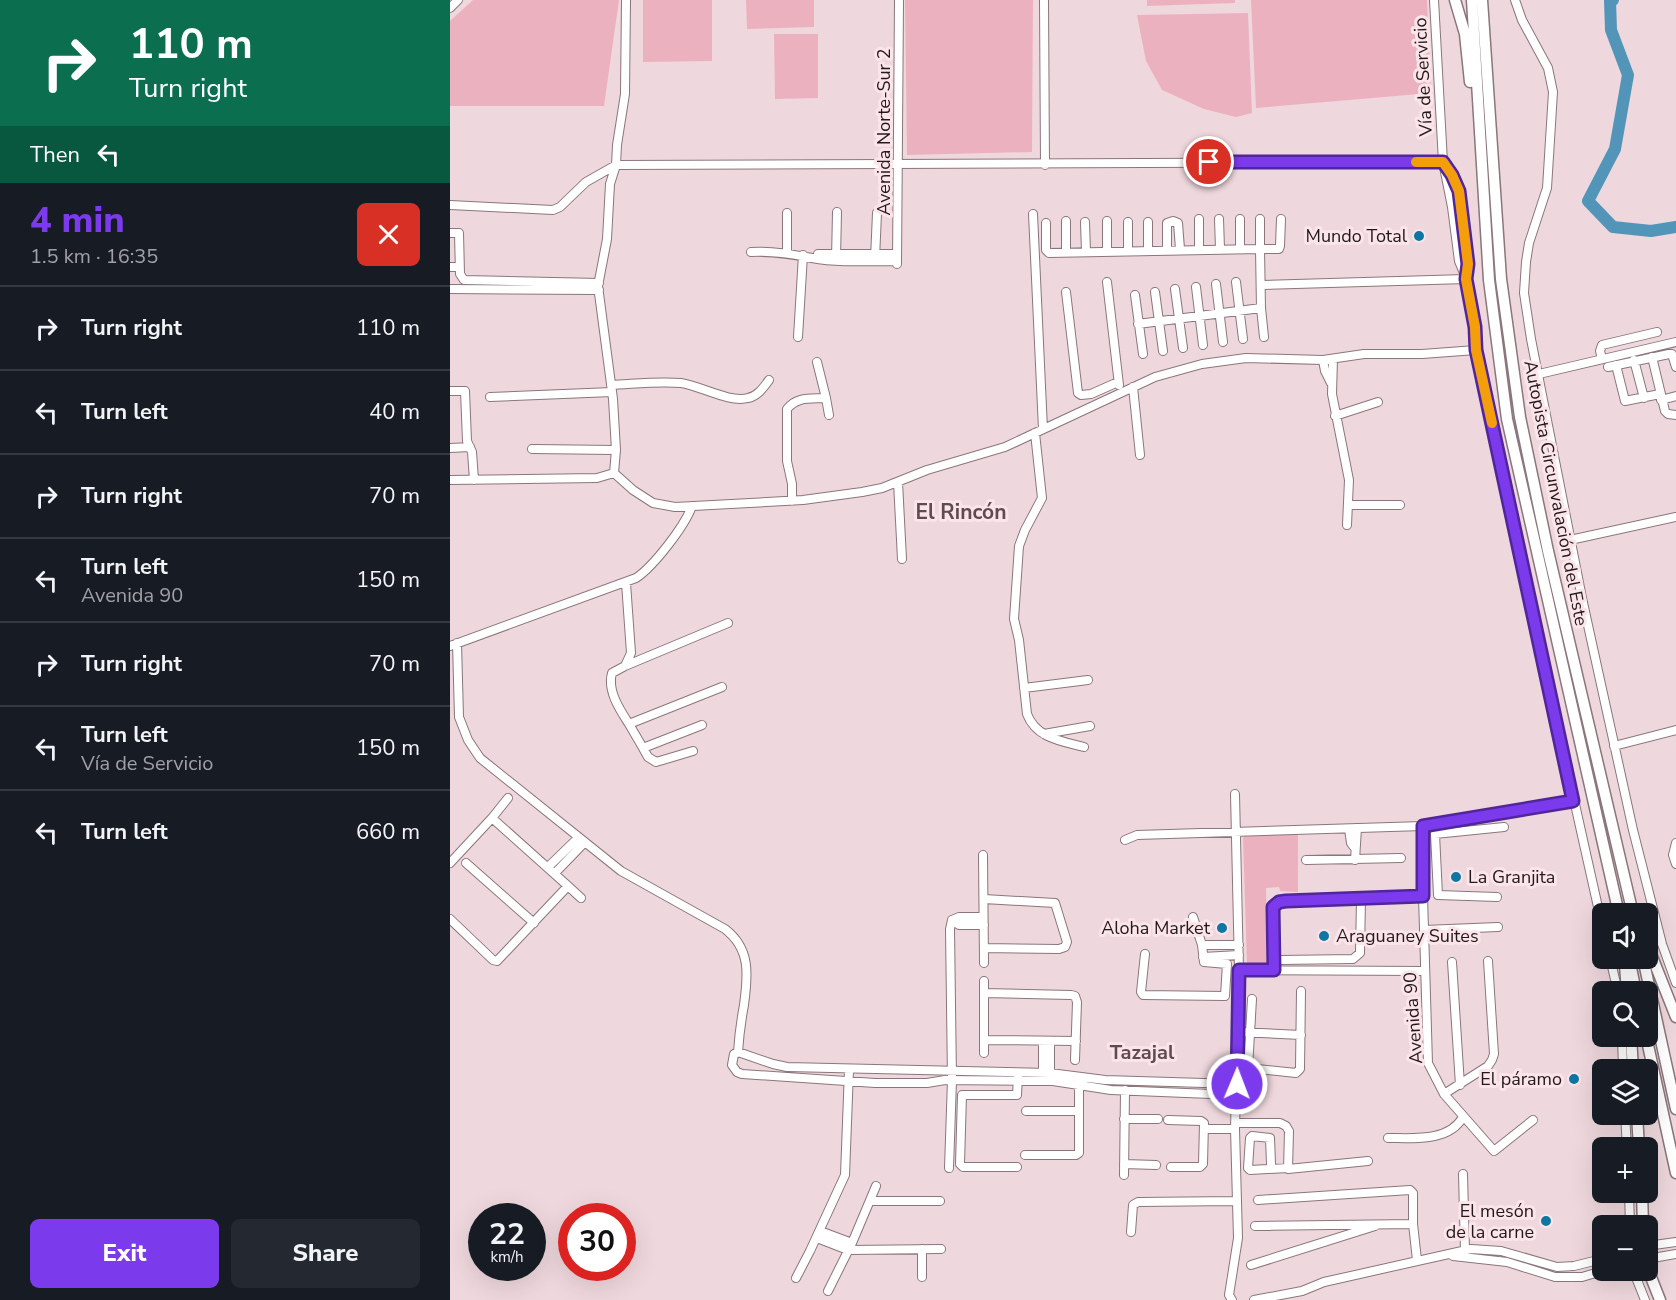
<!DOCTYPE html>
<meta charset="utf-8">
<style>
:root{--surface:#171b24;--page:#242831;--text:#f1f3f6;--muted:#9ea1a6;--line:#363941;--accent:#7c3aed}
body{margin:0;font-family:"Nunito Sans",sans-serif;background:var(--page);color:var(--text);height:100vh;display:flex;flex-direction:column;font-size:22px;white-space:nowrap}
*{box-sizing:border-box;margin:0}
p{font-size:20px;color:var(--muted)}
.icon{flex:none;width:33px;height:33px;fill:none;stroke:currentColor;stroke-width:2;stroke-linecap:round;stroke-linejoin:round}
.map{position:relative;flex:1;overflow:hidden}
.side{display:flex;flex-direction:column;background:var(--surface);width:450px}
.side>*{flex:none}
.banner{background:#0b6e4f;color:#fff;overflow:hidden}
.tools{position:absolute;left:1142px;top:903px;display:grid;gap:12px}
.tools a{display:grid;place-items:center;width:66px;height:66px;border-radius:9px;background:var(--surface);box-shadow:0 6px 24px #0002;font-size:30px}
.speed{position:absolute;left:18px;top:1203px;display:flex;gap:12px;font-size:30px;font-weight:700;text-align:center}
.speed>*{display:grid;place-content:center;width:78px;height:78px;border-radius:50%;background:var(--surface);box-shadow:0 6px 24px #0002;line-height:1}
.speed small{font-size:15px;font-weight:400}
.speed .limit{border:9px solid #d22;background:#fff;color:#111}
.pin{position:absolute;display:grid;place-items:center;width:51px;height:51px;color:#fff;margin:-26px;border:3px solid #fff;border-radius:50%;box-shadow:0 2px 6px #0007}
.me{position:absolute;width:66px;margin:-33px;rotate:1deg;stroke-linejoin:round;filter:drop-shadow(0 0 4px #0008)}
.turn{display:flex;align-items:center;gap:21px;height:126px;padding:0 30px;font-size:27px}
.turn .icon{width:78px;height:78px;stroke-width:2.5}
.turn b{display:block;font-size:42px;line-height:51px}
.then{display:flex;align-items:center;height:57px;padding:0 30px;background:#0003;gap:12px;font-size:22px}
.round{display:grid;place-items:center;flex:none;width:63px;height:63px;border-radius:9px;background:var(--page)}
.headline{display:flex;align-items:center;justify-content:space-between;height:102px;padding:0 30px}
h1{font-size:36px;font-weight:800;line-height:45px;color:var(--accent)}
.primary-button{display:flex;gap:12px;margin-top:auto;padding:12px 30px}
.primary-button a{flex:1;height:69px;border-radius:9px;background:var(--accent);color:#fff;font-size:24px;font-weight:800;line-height:69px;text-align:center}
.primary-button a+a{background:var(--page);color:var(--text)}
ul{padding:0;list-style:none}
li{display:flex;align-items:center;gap:18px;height:84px;padding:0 30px;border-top:2px solid var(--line)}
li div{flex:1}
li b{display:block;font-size:22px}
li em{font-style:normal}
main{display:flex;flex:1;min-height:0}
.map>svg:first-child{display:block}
.green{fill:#ecb1bf}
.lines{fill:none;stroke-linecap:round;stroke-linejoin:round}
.river{stroke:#5395b8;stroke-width:12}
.minor-casing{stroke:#8a767b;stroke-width:10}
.highway-casing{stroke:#8a767b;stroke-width:13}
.minor{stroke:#fff;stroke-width:8}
.highway{stroke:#fff;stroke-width:10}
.route-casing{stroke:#51269a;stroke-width:15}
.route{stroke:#7c3aed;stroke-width:10}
.slow{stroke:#f59e0b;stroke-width:10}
.poi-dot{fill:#0d76a2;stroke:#fce5ea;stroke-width:2}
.labels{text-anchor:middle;stroke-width:6;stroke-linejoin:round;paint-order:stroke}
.street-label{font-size:18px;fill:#21191a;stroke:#fce5ea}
.poi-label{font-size:18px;fill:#21191a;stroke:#fce5ea;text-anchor:end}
.neighbourhood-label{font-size:20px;font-weight:bold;fill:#5e4c50;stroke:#fce5ea}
.quarter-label{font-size:21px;font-weight:bold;fill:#5e4c50;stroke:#fce5ea}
</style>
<main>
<section class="side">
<div class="banner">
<div class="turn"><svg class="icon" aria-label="right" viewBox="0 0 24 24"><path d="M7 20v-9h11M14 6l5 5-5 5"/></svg><div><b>110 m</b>Turn right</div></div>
<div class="then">Then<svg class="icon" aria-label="left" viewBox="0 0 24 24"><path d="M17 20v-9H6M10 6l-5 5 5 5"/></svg></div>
</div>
<div class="headline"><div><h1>4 min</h1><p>1.5 km · 16:35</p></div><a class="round" style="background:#d93025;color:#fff"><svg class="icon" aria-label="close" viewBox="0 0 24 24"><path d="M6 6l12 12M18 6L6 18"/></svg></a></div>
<ul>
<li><svg class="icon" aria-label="right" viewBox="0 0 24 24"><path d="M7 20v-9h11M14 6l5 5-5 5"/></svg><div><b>Turn right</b></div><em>110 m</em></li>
<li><svg class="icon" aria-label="left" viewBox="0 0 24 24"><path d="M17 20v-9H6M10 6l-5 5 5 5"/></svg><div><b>Turn left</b></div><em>40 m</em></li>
<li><svg class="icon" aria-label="right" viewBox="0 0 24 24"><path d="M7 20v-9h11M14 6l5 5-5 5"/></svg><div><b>Turn right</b></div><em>70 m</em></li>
<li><svg class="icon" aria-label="left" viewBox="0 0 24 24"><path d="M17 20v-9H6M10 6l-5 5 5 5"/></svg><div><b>Turn left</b><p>Avenida 90</p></div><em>150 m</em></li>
<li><svg class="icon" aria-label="right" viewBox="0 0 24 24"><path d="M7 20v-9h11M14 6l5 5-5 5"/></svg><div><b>Turn right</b></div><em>70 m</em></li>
<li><svg class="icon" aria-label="left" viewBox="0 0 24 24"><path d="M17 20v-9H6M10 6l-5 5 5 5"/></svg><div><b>Turn left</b><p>Vía de Servicio</p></div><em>150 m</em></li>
<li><svg class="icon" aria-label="left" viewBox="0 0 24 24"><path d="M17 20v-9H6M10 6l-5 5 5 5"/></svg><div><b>Turn left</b></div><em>660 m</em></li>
</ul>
<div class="primary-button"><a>Exit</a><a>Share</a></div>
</section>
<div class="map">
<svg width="1226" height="1300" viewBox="0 0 1226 1300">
<rect width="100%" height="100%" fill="#efd8dd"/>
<path class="green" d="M23 0H169L154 106H0V21Z
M193 0H262V61L193 62Z
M296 0H364V27L297 29Z
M455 0H583L582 152 457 155Z
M697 0H785V3L697 6Z
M801 0H977L981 93 806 108Z
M798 13 802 113 786 117 754 109 712 90 696 61 687 15Z
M324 34H368V98L325 99Z
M848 833V892L830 891 829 887 816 888 818 959 817 963 797 964 793 838 798 834Z"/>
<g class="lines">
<path class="river" d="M1163 0H1160L1161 30 1178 75 1165 149 1138 201 1163 227 1201 231 1226 227"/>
<g class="minor-casing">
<path id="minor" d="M176 0 175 94 167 145 166 165 160 184 157 239 148 286 163 399 166 450 164 473 183 490 203 503 225 507 353 500 412 492 432 488 477 470 555 447 705 377 752 364 796 358 873 360 914 354H972L1026 350
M594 0 595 165
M984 0 993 162 1002 207 1009 261 1016 278
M1065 0 1072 20 1098 68 1103 92 1097 188 1079 243 1076 262 1074 293 1081 339 1132 598 1183 830 1212 944 1226 983
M0 8 8 0
M993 162 1002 175 1009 191 1018 264 1016 279 1025 327 1026 350 1074 576 1152 925
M0 205 103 210 110 207 136 182 166 165 993 162
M583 214 593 429
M769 219 770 249
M810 219V249H829L830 246 831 219
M616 221V252
M635 222 636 252
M678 222V251
M596 223V250L599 253 810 249 811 308 688 324
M0 233H9L10 274 14 280 149 283
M717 249V223L723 221 728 223 730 249
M749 249V219
M790 249V219
M698 250V222
M657 251V221
M301 252C323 251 341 254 362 258 389 263 419 261 447 261
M337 252V213
M368 254H447
M386 259 387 212
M425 259 427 213
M447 264 449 0
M0 267H9
M657 282 669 385
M786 282 793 339
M766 284 773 342
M812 285 1016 279
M746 287 753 345
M0 289 149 290
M725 289 733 348
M616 292 628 393 631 395 641 394 668 382
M705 292 713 351
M685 295 693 354
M811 308 814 337
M348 337 353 255
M1202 357 1215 411 1218 414 1226 415
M883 359 882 394 899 480 897 525
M1152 359 1150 351 1152 345 1207 332
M873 360 875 371 881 383
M1184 360 1194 398
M1166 365 1175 401 1210 394
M1158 367 1219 354H1222L1226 367
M1089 374 1226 342
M161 385C184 384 208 381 231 383 251 386 279 403 298 398 308 396 314 387 319 380
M683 387 690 455
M0 391H15L17 441 22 452 24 480
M40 397 162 392
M376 398 379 415
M1211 400 1226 396
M885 416 928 402
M585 433 592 498 575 530 569 546 564 619 569 640 577 714C586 738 611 741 634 747
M0 448 20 447
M82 449 166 450
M0 480 147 478 164 473
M448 482 452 559
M342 501V484L337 461V409C347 396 361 399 376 398L367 362
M898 505H950
M1120 540 1226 517
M176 583 181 653 175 666 162 673C157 691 170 710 179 724L272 687
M7 643 9 717 18 740 30 758 171 871 275 929C301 949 298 975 294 1005 291 1021 289 1036 288 1052
M0 646 186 578C203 567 235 526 242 506
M175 666 278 623
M574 688 638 680
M179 724 193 748 252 725
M594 734 640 726
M1164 746 1226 730
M193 748 198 757 206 762 243 751
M42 818 58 798
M973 826V896L978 1063 994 1094 1044 1151 1083 1120
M899 829 901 843 904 847
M675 840 687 835 973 826 1123 801
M1226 843 1223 855 1226 864
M533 855 534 963
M856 860 951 858
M905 860 907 828
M0 863 42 818 118 886 47 961 43 960 0 919
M16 863 84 923
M98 867 128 838
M105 873 134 843
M118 886 131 898
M1047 897 988 895 985 834 1054 827
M534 899 605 903 617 942 615 947 609 949 534 948
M502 920 509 925H534
M502 920 509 917H533
M974 930 1048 927
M752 945H789
M695 954 691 992 693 995 775 996 777 964 754 962 752 945 743 917
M753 957 789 955
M1160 958 1168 992
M830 960 903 959 910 953 911 898
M1002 962 1010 1085
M789 970 975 971
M824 970 823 907 829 902 973 896
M534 993 621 995 625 996 627 1002 625 1060
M802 999 798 1068 846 1073 850 1069 851 991
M788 1032 851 1035
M1172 1036 1173 1070
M534 1040 626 1041
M534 1053V981
M593 1073V1042
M600 1073V1042
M994 1094 1038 1066 1042 1060 1044 1054 1038 961
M786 1095 661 1090 603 1081 495 1080 477 1083H425L292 1074 287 1072 282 1065 284 1054 288 1052 323 1064 337 1067 600 1073 655 1080 787 1084
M576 1111H629
M1175 1114 1177 1148
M674 1119H708
M718 1120 751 1121 754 1123 753 1164 750 1167H721
M786 1123H830L836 1126 839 1131 838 1169 918 1161
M754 1129H785
M938 1138C963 1138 999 1142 1013 1117
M575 1155H626L629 1153V1080
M674 1164 706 1165
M821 1164 820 1138 802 1136 800 1138 798 1168 800 1170 838 1168
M567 1167H513L510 1164 512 1095H567L568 1076
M499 1168 502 1080 500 929 502 920
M1013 1174 1015 1251
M674 1175 675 1090
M1179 1192 1180 1226
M808 1200 960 1190 963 1193V1224
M421 1201H490
M805 1226 963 1224 967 1260
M370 1231 402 1243
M681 1232 683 1205 688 1202 786 1201
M367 1238 398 1250 491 1249
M1197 1246 1226 1242
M1003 1256 1057 1262 1105 1277H1132L1156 1270
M1197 1259 1226 1254
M801 1265 925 1226
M1183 1270 1195 1300
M472 1277V1249
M346 1278 360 1251 395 1175 399 1070
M378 1291 402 1243 426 1186
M782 1300 779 1295 788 1238 785 1129 789 970 785 794
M804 1300 852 1291 874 1282 1021 1249 1051 1251 1107 1267 1124 1266 1152 1259"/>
</g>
<g class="highway-casing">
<path id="highway" d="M1005 0 1015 34 1020 82
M1022 0 1039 280 1057 419 1169 914
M1032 0 1051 279 1070 417 1098 551 1183 914
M1197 944 1226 1017
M1179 958 1186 992
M1193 958 1226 1109
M1175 965 1177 992
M1181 1036 1183 1070
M1196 1036 1226 1173
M1187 1114 1189 1148
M1192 1192 1193 1226
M1197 1261 1199 1272 1210 1300"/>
</g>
<use href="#minor" class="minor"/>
<use href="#highway" class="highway"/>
</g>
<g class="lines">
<g class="route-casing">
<path id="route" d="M759 162H993L1002 175 1009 191 1018 264 1016 279 1025 327 1026 350 1123 801 973 826V896L836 901 829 902 823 907 824 970H789L787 1084"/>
</g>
<use href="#route" class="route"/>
<path class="slow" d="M966 162H993L1002 175 1009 191 1018 264 1016 279 1025 327 1026 350 1042 423"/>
</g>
<g class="poi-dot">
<circle cx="969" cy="236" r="6"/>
<circle cx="1006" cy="877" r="6"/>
<circle cx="772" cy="928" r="6"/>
<circle cx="874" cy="936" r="6"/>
<circle cx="1124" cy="1079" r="6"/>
<circle cx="1096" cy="1221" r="6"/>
</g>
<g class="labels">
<g class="street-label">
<text transform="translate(973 77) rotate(-93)" y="6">Vía de Servicio</text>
<text transform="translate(434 132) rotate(-90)" y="6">Avenida Norte-Sur 2</text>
<text transform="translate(1106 493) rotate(79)" y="6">Autopista Circunvalación del Este</text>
<text transform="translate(963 1018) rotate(-94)" y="6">Avenida 90</text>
</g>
<g class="poi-label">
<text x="957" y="242">Mundo Total</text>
<text x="1018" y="883" text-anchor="start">La Granjita</text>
<text x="760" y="934">Aloha Market</text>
<text x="886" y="942" text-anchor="start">Araguaney Suites</text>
<text x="1112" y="1085">El páramo</text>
<text x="1084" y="1217">El mesón<tspan x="1084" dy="21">de la carne</tspan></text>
</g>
<g class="neighbourhood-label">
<text x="692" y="1059">Tazajal</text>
</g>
<g class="quarter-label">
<text x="511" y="519">El Rincón</text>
</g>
</g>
</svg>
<div class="tools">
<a><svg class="icon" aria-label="sound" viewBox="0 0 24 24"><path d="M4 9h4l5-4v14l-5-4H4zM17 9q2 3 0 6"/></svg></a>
<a><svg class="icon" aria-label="search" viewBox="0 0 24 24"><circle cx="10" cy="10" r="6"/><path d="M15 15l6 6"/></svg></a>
<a><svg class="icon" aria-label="layers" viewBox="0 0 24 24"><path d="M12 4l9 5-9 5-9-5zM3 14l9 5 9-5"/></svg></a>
<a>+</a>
<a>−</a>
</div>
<div class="speed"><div>22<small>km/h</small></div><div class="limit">30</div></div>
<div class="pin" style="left:759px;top:162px;background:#d93025"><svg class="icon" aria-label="arrive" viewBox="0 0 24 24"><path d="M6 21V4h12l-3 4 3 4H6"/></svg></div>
<svg class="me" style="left:787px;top:1084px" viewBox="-20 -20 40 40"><circle r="17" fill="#7c3aed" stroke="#fff" stroke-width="3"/><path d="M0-11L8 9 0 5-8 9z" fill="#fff"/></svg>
</div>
</main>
